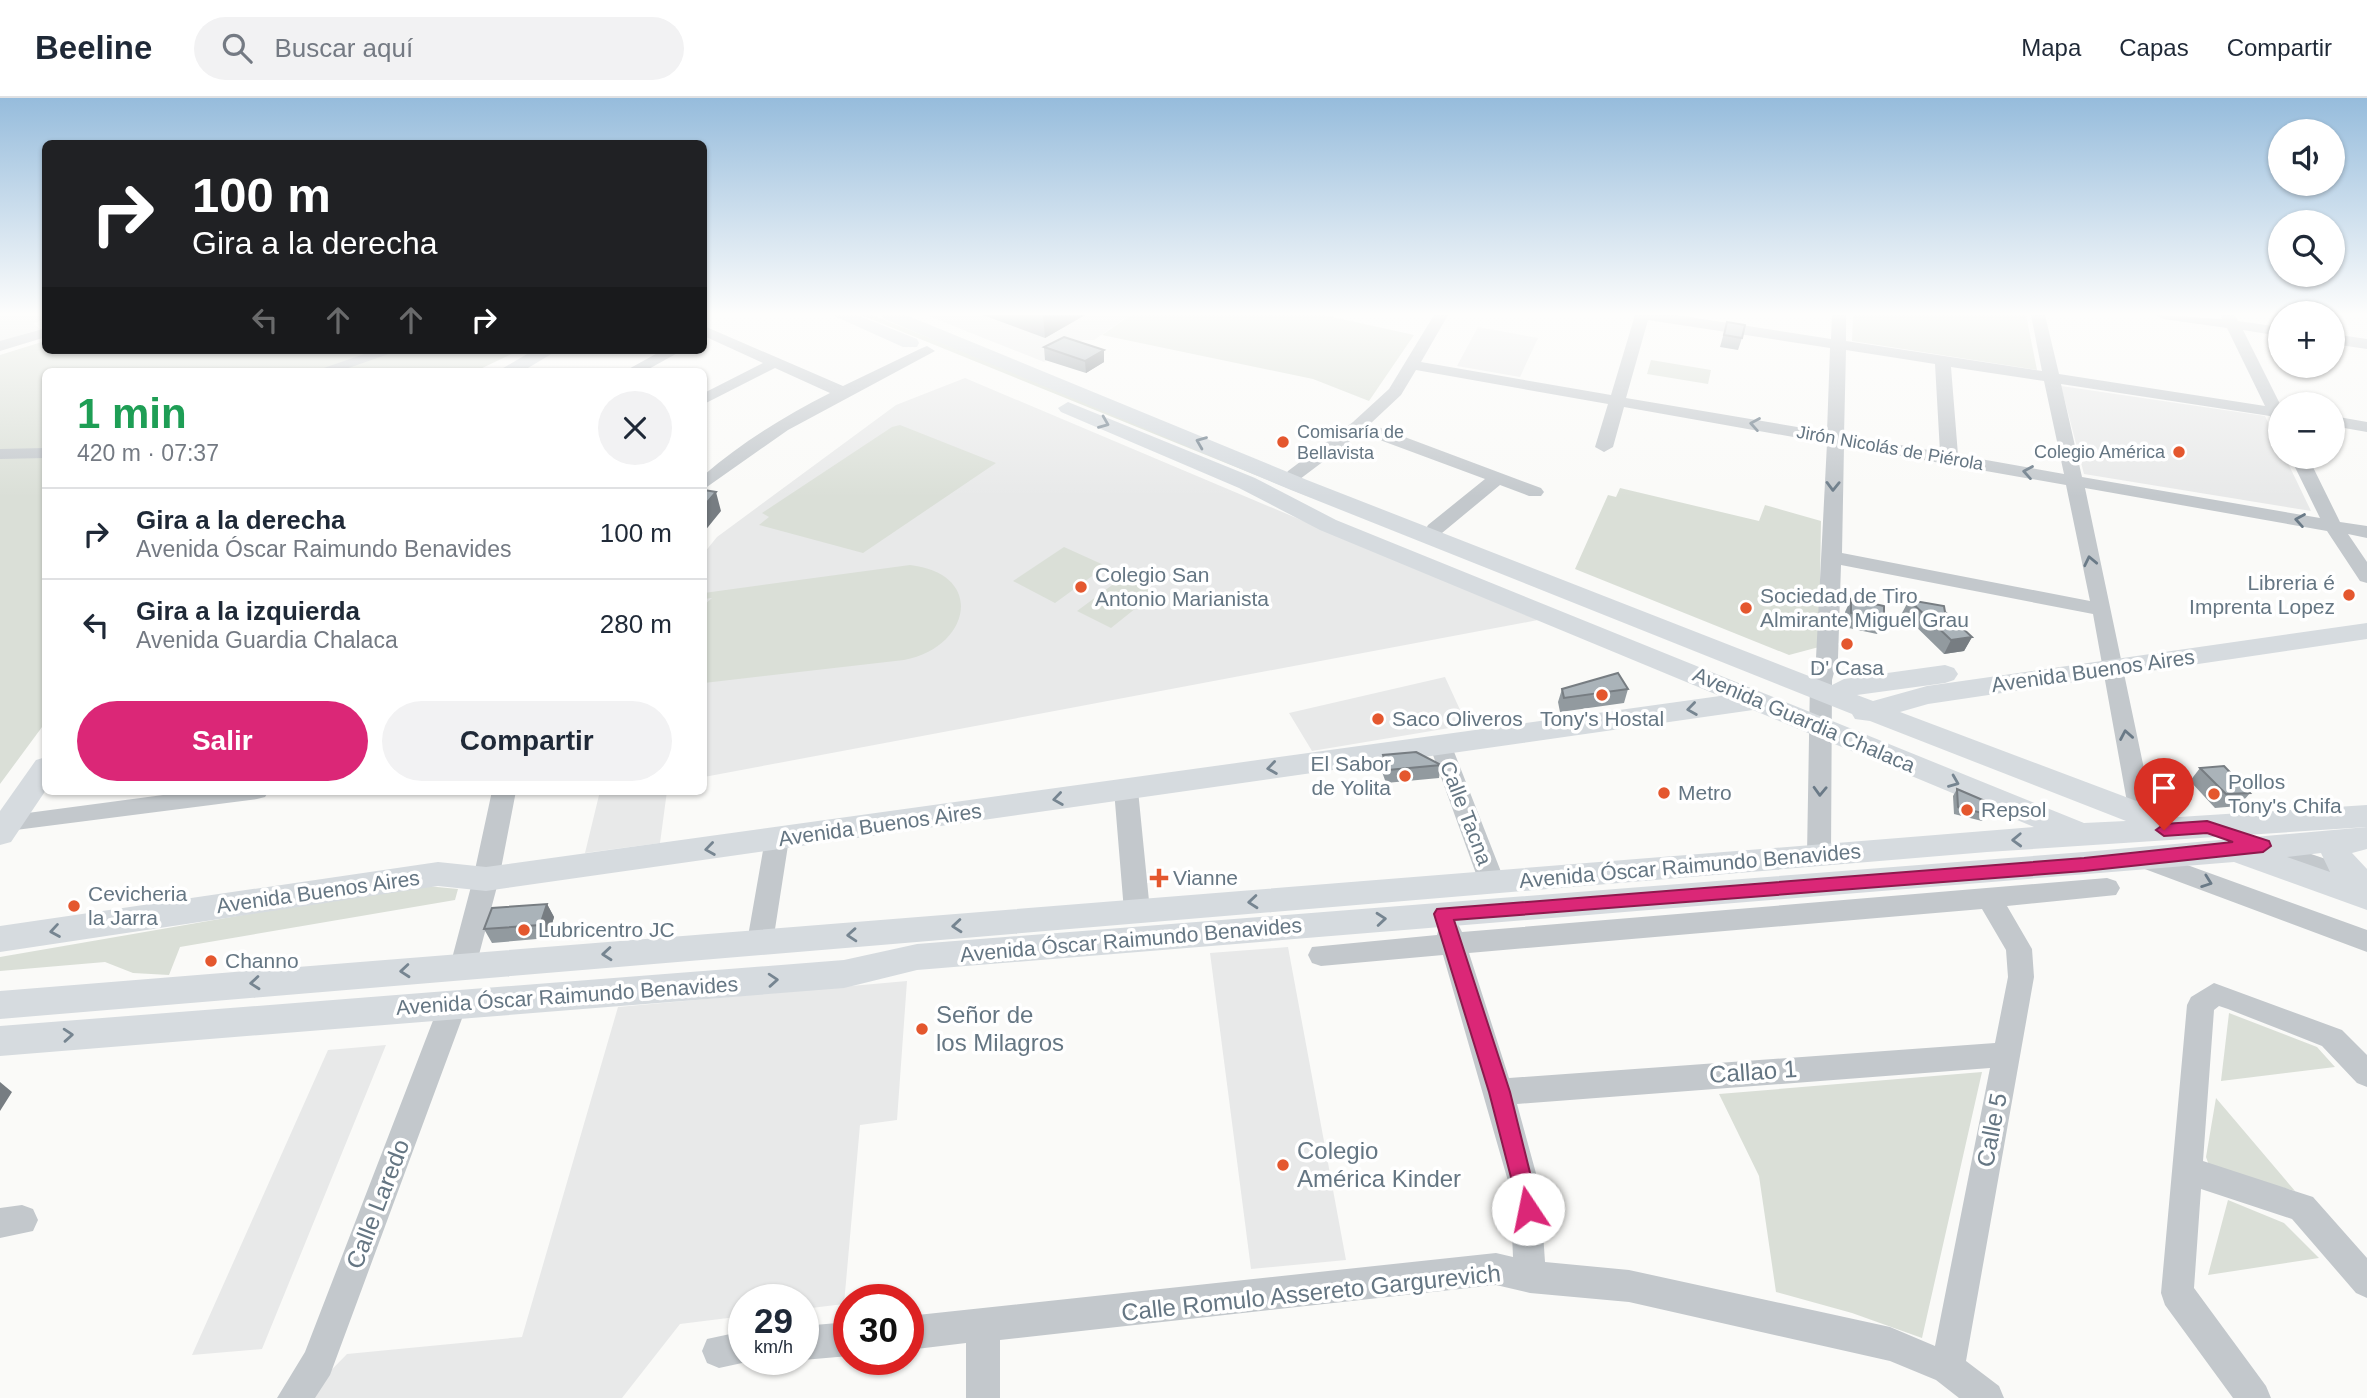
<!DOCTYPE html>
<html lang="es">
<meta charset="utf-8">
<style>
:root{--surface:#fff;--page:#f2f2f3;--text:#1f2937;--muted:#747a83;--line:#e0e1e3;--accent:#db2777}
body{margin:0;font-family:Helvetica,sans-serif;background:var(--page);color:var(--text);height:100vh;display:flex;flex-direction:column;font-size:26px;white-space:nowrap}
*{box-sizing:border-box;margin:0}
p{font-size:23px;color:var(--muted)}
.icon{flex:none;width:38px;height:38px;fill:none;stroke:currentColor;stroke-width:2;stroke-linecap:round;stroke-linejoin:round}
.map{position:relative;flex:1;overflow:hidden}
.sheet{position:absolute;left:42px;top:270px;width:665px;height:427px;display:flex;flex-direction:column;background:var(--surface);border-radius:10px;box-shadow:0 2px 5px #0004}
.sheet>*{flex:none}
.banner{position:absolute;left:42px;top:42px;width:665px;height:214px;border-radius:10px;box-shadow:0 2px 5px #0004;background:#202124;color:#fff;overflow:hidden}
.buttons{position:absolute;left:2268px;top:21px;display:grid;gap:14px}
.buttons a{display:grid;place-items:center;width:77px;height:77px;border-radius:50%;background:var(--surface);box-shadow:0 2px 5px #0004;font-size:35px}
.speed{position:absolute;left:728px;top:1186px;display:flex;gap:14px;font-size:35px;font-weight:700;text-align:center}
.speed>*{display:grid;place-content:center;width:91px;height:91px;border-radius:50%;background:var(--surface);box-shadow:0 2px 5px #0004;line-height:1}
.speed small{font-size:18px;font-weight:400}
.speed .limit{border:10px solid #d22;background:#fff;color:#111}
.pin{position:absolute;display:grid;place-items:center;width:60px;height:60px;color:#fff;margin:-72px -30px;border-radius:50% 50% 50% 0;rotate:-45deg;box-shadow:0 0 7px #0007}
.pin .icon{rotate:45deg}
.me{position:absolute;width:77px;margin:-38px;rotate:349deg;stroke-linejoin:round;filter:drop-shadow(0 0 5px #0008)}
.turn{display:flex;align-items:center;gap:24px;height:147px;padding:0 35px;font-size:32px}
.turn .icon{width:91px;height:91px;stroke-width:2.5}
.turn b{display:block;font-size:49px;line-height:60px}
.lanes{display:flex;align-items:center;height:66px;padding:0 35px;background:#0003;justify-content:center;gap:35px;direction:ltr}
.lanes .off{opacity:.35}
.round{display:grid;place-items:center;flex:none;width:74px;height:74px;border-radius:37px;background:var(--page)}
.headline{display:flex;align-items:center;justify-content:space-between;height:119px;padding:0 35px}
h1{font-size:42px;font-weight:700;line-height:52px;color:#1e9e55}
.cta{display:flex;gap:14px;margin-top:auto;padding:14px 35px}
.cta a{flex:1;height:80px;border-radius:42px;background:var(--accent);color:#fff;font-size:28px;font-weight:700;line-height:80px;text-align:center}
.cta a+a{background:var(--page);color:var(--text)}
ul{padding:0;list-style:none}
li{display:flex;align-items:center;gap:21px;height:91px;padding:0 35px;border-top:2px solid var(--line)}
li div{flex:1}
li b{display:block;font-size:26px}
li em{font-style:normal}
header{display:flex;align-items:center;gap:42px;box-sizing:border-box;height:98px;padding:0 35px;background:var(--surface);border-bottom:2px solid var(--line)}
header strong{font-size:33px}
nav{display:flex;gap:38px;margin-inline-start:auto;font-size:24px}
.search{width:490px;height:63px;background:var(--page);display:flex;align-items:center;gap:18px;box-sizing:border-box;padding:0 24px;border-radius:38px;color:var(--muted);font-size:26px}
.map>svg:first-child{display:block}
.built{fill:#e8e9e9}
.green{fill:#dadfd7}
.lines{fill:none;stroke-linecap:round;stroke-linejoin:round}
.minor{fill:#c3c8cc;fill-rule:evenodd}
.major{fill:#d6dbdf;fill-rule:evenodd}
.wall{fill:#929a9f}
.shaded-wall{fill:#777d82}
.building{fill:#aab3b9;stroke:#777d82;stroke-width:2}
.oneway{stroke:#768591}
.oneway2{stroke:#6a7a87}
.route{fill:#db2777;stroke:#8e194d;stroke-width:2}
.poi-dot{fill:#e4572e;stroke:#fff;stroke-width:2.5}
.labels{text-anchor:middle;stroke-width:7;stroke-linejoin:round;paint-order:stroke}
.far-poi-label{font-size:18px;fill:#657683;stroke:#fff;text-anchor:start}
.far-street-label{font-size:18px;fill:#657683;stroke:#fff}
.poi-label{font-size:21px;fill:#657683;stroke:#fff;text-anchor:start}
.street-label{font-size:21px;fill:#657683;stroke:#fff}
.near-poi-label{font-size:24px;fill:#657683;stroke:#fff;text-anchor:start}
.near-street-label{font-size:24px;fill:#657683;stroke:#fff}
</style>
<header>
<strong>Beeline</strong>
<div class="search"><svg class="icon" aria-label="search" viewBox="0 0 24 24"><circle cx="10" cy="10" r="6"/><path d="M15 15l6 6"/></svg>Buscar aquí</div>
<nav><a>Mapa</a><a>Capas</a><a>Compartir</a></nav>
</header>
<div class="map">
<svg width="2367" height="1300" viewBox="0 0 2367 1300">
<rect width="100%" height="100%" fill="#fafaf8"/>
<path class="built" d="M0 217H45V221L33 225 40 231 0 244Z
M926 217H1130L1094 242H1083L1044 264Z
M1478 229 1538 240 1520 279 1457 268Z
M965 280 1538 522 704 679V455L717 439 896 307Z
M2061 288 2265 318 2280 350V359H2285L2311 413 2084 376Z
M1445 579 1467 627 1312 653 1289 615Z
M600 693H667L660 745 585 755Z
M1288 849 1346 1162 1251 1171 1210 855Z
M907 883 897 1022 860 1027 844 1206 803 1211V1202H744V1218L680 1226 622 1300H304L347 1256 522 1239 618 909Z
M386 947 262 1251 192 1257 328 952Z"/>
<path class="green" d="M861 217H872L1155 330 1312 400Z
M1131 217H1324L1414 237 1369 303 1313 281 1102 237Z
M1853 217H2026L2037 272 1852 243Z
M45 243 46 252H520L476 273H46L45 625 0 686V257Z
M1651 262 1711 272 1708 286 1647 276Z
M900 327 996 365 863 455 759 427 769 419 762 415 892 329Z
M1620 390 1759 423 1765 407 1821 423 1819 549 1789 557 1575 471 1608 397 1616 399Z
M1064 449 1106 468 1055 505 1013 483Z
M910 467C987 476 970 550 904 562L704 585V507L712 500 704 501V495Z
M1123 479 1156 494 1111 530 1077 513Z
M416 787 458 791 455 802 180 849 169 877 133 875 105 864 0 873V859Z
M2229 915 2317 949 2335 969 2221 983Z
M1982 974 1922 1240 1852 1215 1776 1194 1759 1078 1719 996Z
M2216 1000 2295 1093 2210 1070 2206 1059Z
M2228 1102 2284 1125 2319 1160 2208 1177Z"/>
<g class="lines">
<path class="minor" d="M1434 217H1448L1421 264 1611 297 1635 217H1677L1831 241 1832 217H1846V243L2042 273 2031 217H2045L2059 276 2265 308 2227 230 2163 221 2156 217 2222 221 2221 217H2235L2238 223 2280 229V238L2243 232 2280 306V327L2274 326 2270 318 2061 286 2082 379 2320 420 2290 359H2308L2340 424 2367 428V440L2348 436 2367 464V485L2360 483 2327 433 2085 390 2151 704 2147 710 2139 713 2131 710 2127 704 2093 516 1841 467 1838 560 1832 582 1831 757 1828 764 1819 766 1810 764 1807 757 1810 582 1816 560 1827 345 1624 309 1613 349 1604 354 1595 349 1608 306 1416 272 1401 297 1370 326 1541 390 1544 394 1541 398H1529L1500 387 1442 435H1428L1426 431 1428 427 1485 381 1361 335 1300 381H1288L1285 377 1288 373 1353 324 1389 291ZM1648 222 1830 250 1827 334 1626 300ZM1846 252 1935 266 1940 354 1844 337ZM1951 269 2044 283 2064 376 1958 357ZM1844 348 2066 387 2090 503 1842 455Z
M704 228 843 288 922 250 927 248 935 253 788 332 704 391V377C742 344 785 318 830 295L775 270 704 306V295L763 265 704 238Z
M46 230V239L0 253V243Z
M2333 236 2367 241V251L2333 246Z
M376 252H400L340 273H315Z
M663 252H683L645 273H625Z
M2333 318 2367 324V334L2333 328Z
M46 350V360L0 361V351Z
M1440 638 1448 640 1451 646 1505 784 1501 791 1492 794 1483 791 1479 784 1429 646 1432 640Z
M1126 684 1134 686 1138 692 1150 813 1146 820 1137 823 1128 820 1124 813 1114 692 1118 686Z
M193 693H269L265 699 257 701 0 734V720L5 718Z
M492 693H516L499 781 476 868 472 876 463 879 454 876 450 868 473 781Z
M777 732 786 735 789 741 773 844 769 851 760 855 751 851 747 844 765 741 768 735Z
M2264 740 2367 775V795L2255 756 2252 749 2255 742Z
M2143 751 2367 832V854L2134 767 2131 760 2134 753Z
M2107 780 2116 783 2120 790 2116 797 2007 808 2032 851 2034 879 1966 1263 1999 1288 2004 1300H1959L1936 1282 1890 1263 1629 1204 1530 1195 1496 1187 1000 1242V1300H966V1245L908 1252V1218L1496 1155 1513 1159 1510 1090 1443 857 1321 868 1312 865 1308 857 1312 849 1437 837 1440 826 1449 823 1458 826 1462 834ZM1982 811 2006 852 2008 879 1995 945 1509 980 1469 855ZM1990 970 1935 1248 1890 1229 1629 1172 1545 1164 1540 1090 1517 1006Z
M2214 885 2342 932 2367 957V989L2357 985 2322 948 2228 911 2219 908 2214 912 2203 1063 2313 1099 2367 1160V1200L2356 1195 2292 1121 2201 1091 2194 1190 2266 1288 2271 1300H2233L2165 1207 2161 1195 2187 907 2191 899Z
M453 895 463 899 467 907 330 1277 315 1300H277L305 1254 439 907 443 899Z
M22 1107 33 1111 38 1122 33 1133 0 1140V1110Z
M849 1224V1258L803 1262V1228Z
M744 1233V1262H756L719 1270 707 1265 702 1253 707 1241Z"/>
<path class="major" d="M832 217H857L917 241 919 245 917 249H903Z
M881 217H906L1307 382 1832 587 1844 581 1945 567 1954 570 1958 576 1954 582 1945 585 1857 597 1873 603 1927 588 2367 525V541L1928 606 1900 614 2179 719 2367 707V751L2352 755 2367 771V812L2234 764 917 872 844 890 0 958V928L844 862 917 846 2084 754 2367 729 1987 754 0 921V893L2034 729 1753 612 486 793 438 788 0 854V828L438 764 486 769 1720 598 1320 432 1239 390 1061 314 1058 310 1068 304 1255 380 1336 422 2084 725 2126 723 1870 623 1855 621 1852 616 1291 392 884 221ZM2321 755 2330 774 2287 759Z
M534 252H558L523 273H498Z
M46 659V692L11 744 0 747V713L36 662Z"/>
</g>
<path class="wall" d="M983 217H1085L1045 240Z
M1727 224 1742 240 1738 252 1720 249Z
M1044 249 1104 252V264L1086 275 1045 262Z
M1851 501 1884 523 1877 536 1844 529 1845 514Z
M1909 502 1945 514 1972 539 1964 553 1944 556 1902 515Z
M1562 591H1628L1624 605 1560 614 1558 604Z
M1383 657 1441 667 1439 680 1386 685 1381 671Z
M2200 670 2250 695 2239 708 2215 710 2190 683Z
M1957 691 1986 716 1982 723 1954 716 1953 698Z
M547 806 554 819 548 840 492 845 484 831Z"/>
<path class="shaded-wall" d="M1043 217H1085L1045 240Z
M1104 252V264L1086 275 1085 263Z
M716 394 721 413 704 434V408Z
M1972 539 1964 553 1944 556 1951 542Z
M547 806 554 819 548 840 540 827Z
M0 984 12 994 0 1013Z"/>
<path class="building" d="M1727 224 1745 227 1742 240 1724 237Z
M1064 239 1104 252 1085 263 1044 249Z
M704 392 716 394 704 408Z
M1851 501 1884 508V523L1851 515Z
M1909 502 1944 508 1945 514 1972 539 1951 542Z
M1618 575 1628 591 1564 600 1562 591Z
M1416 654 1441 667 1388 672 1383 657Z
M2224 668 2250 695 2226 696 2200 670Z
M1957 691 1985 703 1986 716 1958 709Z
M547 806 540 827 484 831 492 810Z"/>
<defs><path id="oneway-chevron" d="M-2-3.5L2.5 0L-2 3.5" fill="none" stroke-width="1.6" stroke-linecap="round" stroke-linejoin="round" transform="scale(1.75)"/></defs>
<g class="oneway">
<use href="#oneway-chevron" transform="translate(1104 325) rotate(22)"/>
<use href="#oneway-chevron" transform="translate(1201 344) rotate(-158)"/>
<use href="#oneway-chevron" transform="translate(1692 611) rotate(172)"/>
<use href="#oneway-chevron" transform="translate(1272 670) rotate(172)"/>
<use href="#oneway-chevron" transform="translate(1954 684) rotate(22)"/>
<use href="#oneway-chevron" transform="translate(1058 701) rotate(172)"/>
<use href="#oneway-chevron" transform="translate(2017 742) rotate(178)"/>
<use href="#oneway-chevron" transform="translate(710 751) rotate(172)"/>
<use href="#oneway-chevron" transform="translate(1253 804) rotate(175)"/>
<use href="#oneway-chevron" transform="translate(1381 821) rotate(-5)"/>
<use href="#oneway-chevron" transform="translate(957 828) rotate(175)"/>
<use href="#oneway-chevron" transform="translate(55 833) rotate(171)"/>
<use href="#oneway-chevron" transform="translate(852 837) rotate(176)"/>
<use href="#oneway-chevron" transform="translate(607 856) rotate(175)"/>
<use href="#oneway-chevron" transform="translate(405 873) rotate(175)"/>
<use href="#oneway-chevron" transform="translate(773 882) rotate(-4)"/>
<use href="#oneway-chevron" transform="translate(255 885) rotate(175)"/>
<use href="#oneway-chevron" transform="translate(68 937) rotate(-4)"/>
</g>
<g class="oneway2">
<use href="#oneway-chevron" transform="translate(1755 326) rotate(-170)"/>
<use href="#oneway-chevron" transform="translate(2028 374) rotate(-170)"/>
<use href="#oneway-chevron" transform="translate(1833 388) rotate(91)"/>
<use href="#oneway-chevron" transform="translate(2300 422) rotate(-170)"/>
<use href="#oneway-chevron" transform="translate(2090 463) rotate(-102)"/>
<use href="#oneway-chevron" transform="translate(2126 637) rotate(-100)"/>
<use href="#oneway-chevron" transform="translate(1820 693) rotate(92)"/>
<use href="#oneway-chevron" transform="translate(2207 784) rotate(20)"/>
</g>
<linearGradient id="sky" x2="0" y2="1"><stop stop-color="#96bcdc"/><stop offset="0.54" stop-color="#fdfdfc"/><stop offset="1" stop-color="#fdfdfc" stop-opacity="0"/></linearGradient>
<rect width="2367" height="399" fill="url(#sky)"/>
<path class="route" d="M2207 723 2269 743 2271 748 2263 754 2084 773 1454 822 1510 994 1539 1111 1536 1118 1528 1121 1521 1118 1489 994 1434 816 1437 811 2084 760 2233 744 2207 735 2164 738 2156 732 2164 726Z"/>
<g class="poi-dot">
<circle cx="1283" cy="344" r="7"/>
<circle cx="2179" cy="354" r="7"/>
<circle cx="1081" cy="489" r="7"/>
<circle cx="2349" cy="497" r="7"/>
<circle cx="1746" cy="510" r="7"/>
<circle cx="1847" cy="546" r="7"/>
<circle cx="1602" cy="597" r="7"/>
<circle cx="1378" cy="621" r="7"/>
<circle cx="1405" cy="678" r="7"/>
<circle cx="1664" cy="695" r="7"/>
<circle cx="2214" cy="696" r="7"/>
<circle cx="1967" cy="712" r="7"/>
<path d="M1155.5 769.5h7v7h7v7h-7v7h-7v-7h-7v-7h7z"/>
<circle cx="74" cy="808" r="7"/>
<circle cx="524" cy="832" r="7"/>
<circle cx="211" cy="863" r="7"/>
<circle cx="922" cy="931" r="7"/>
<circle cx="1283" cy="1067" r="7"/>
</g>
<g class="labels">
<g class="far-poi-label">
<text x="1297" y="340">Comisaría de<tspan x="1297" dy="21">Bellavista</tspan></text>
<text x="2165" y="360" text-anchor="end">Colegio América</text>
</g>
<g class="far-street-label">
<text transform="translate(1890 350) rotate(10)" y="6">Jirón Nicolás de Piérola</text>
</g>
<g class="poi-label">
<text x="1095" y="484">Colegio San<tspan x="1095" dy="24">Antonio Marianista</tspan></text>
<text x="2335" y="492" text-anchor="end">Libreria é<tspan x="2335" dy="24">Imprenta Lopez</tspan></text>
<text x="1760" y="505">Sociedad de Tiro<tspan x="1760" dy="24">Almirante Miguel Grau</tspan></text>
<text x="1847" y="577" text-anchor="middle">D' Casa</text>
<text x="1392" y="628">Saco Oliveros</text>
<text x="1602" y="628" text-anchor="middle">Tony's Hostal</text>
<text x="1391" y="673" text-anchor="end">El Sabor<tspan x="1391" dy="24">de Yolita</tspan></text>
<text x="2228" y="691">Pollos<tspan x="2228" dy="24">Tony's Chifa</tspan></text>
<text x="1678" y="702">Metro</text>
<text x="1981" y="719">Repsol</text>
<text x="1173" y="787">Vianne</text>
<text x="88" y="803">Cevicheria<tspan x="88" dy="24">la Jarra</tspan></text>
<text x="538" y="839">Lubricentro JC</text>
<text x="225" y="870">Channo</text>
</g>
<g class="street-label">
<text transform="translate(2093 573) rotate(-8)" y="7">Avenida Buenos Aires</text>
<text transform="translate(1804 622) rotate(23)" y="7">Avenida Guardia Chalaca</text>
<text transform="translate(1466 715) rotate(69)" y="7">Calle Tacna</text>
<text transform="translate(880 727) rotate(-8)" y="7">Avenida Buenos Aires</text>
<text transform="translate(1690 768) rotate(-5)" y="7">Avenida Óscar Raimundo Benavides</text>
<text transform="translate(318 794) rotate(-8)" y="7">Avenida Buenos Aires</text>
<text transform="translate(1131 842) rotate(-5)" y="7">Avenida Óscar Raimundo Benavides</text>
<text transform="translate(567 898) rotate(-4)" y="7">Avenida Óscar Raimundo Benavides</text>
</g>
<g class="near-poi-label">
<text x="936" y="925">Señor de<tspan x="936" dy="28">los Milagros</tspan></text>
<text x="1297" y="1061">Colegio<tspan x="1297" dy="28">América Kinder</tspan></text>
</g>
<g class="near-street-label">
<text transform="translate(1753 974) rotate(-4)" y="8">Callao 1</text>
<text transform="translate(1992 1032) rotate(-79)" y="8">Calle 5</text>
<text transform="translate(378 1106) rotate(-69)" y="8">Calle Laredo</text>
<text transform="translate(1311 1195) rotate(-6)" y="8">Calle Romulo Assereto Gargurevich</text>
</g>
</g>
</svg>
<div class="buttons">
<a><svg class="icon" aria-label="sound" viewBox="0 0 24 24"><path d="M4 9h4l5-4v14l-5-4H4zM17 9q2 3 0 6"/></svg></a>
<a><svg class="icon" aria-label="search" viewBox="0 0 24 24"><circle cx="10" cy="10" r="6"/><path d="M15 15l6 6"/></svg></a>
<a>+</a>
<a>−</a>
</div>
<div class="speed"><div>29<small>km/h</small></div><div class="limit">30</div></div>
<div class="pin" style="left:2164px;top:732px;background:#d93025"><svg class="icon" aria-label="arrive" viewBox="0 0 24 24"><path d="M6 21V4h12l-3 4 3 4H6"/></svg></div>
<svg class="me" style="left:1528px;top:1111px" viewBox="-20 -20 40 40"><circle r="19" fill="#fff"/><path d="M0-13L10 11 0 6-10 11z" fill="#db2777"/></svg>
<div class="banner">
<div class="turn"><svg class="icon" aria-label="right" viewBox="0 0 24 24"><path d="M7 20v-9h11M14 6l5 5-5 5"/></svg><div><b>100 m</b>Gira a la derecha</div></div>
<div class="lanes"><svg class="icon off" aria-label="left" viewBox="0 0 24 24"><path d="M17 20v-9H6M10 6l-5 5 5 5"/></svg><svg class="icon off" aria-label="ahead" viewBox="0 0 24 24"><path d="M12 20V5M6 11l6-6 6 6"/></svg><svg class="icon off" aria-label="ahead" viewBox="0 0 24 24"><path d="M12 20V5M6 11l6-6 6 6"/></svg><svg class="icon" aria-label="right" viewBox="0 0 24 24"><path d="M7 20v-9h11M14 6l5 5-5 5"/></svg></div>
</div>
<section class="sheet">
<div class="headline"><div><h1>1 min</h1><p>420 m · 07:37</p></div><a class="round"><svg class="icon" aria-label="close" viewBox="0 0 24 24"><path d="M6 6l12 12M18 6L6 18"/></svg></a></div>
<ul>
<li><svg class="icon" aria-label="right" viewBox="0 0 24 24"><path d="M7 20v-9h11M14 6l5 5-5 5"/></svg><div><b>Gira a la derecha</b><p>Avenida Óscar Raimundo Benavides</p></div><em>100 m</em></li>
<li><svg class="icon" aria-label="left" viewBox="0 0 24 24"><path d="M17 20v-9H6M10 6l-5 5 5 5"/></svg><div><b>Gira a la izquierda</b><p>Avenida Guardia Chalaca</p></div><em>280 m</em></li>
</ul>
<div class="cta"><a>Salir</a><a>Compartir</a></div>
</section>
</div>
